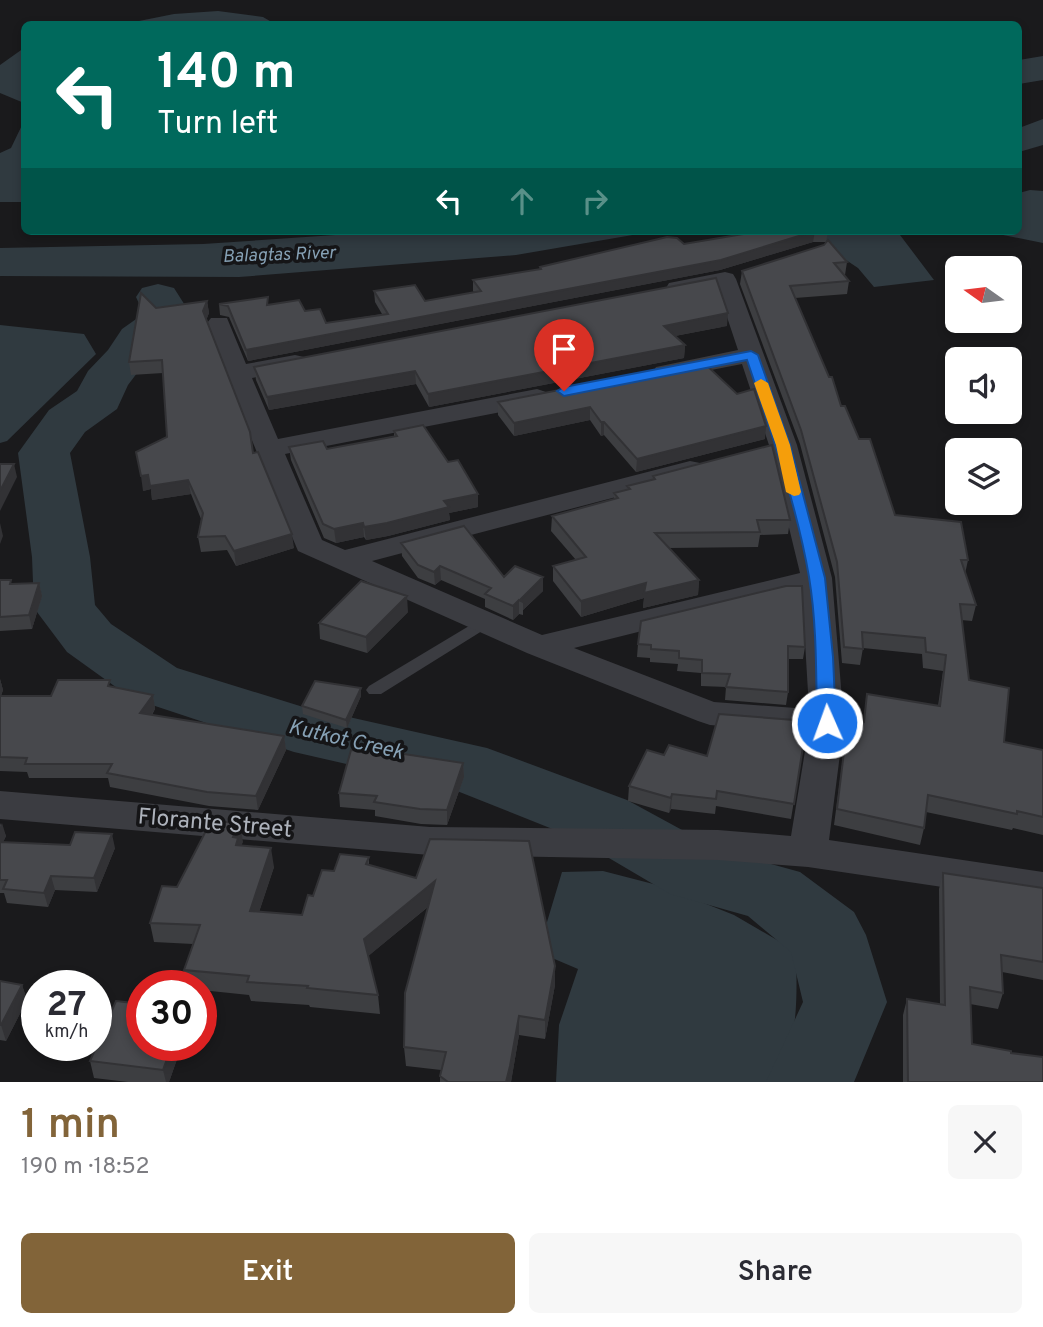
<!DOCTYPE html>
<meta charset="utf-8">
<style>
:root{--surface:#fff;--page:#f7f7f7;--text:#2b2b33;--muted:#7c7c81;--accent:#826439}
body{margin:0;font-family:Overpass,sans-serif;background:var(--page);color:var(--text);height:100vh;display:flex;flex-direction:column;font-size:26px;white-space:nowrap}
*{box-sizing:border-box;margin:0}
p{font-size:23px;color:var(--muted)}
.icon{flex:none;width:38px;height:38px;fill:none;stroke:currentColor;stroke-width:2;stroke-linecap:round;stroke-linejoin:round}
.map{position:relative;height:1082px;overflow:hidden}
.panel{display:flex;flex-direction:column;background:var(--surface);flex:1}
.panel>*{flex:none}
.banner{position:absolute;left:21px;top:21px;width:1001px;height:214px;border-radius:10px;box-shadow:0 4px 10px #0003;background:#00695c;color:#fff;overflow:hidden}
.needle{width:46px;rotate:284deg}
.buttons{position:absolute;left:945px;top:256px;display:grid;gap:14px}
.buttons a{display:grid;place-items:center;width:77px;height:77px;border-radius:10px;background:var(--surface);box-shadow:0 4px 10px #0003;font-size:35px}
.speed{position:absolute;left:21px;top:970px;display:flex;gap:14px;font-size:35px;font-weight:700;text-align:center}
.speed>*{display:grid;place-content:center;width:91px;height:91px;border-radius:50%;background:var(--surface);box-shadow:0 4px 10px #0003;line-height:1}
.speed small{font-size:18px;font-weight:400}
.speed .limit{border:10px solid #d22;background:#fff;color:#111}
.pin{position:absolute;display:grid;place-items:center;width:60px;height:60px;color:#fff;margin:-72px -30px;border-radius:50% 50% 50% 0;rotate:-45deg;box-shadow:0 0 7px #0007}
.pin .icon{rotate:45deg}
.me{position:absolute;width:77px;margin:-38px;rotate:358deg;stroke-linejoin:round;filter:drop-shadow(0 0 5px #0008)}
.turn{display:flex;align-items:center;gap:24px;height:147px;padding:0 21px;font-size:32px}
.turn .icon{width:91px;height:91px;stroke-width:2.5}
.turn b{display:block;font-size:49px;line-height:60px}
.lanes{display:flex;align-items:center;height:66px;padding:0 21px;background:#0003;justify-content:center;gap:35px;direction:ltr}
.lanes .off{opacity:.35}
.round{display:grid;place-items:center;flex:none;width:74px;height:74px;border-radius:10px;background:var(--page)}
.summary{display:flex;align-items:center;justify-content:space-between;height:119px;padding:0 21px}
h1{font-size:42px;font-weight:600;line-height:52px;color:var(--accent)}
.primary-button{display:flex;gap:14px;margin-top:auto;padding:14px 21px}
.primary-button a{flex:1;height:80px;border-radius:10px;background:var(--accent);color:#fff;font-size:28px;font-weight:600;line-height:80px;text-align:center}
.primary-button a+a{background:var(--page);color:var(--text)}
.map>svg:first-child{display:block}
.water{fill:#303a40}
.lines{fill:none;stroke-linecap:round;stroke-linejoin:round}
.river{fill:#303a40;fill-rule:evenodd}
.lane{fill:#3b3c41;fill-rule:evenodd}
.street{fill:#3b3c41;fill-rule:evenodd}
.wall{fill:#3d3e41}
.shaded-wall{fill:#323235}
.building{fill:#47484c;stroke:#323235;stroke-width:2}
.route{fill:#1a73e8;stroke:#114b97;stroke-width:2}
.slow{fill:#f59e0b}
.labels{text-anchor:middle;stroke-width:7;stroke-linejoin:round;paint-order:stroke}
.far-water-label{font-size:18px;font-style:italic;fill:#86a1b5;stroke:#151517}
.water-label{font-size:21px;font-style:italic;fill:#86a1b5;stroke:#151517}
.near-street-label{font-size:23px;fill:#adb2bb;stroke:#151517}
</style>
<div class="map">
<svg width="1043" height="1082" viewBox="0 0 1043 1082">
<rect width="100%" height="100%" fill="#1a1a1c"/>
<path class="water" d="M218 11 263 17 275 24H124L174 14Z
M24 48V103L0 93V65Z
M1043 56V80L1019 84V60Z
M1043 119V145L1019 152V128Z
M24 121V202H0V153L11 148Z
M1030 190 1043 191V243L983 231H1018L1019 193Z
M394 231H656L516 255 239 277 0 276V248L203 244Z
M819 231H897L934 280 874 287 858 268 834 252Z
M0 325 84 334 96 354 7 441 0 443Z
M603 871 661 886 734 915 796 951C797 997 799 1041 776 1082H556L559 1025 578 969 538 952 562 872Z"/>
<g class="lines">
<path class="river" d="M158 284 174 288 188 310 174 335 156 348 128 385 117 409 85 432 70 453 90 557 95 605 111 624 177 668 300 706 487 748 627 800 717 849 800 872 854 912 866 935 887 1002 854 1082H766L803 1002 791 952 748 916 670 894 575 838 447 787 294 752 131 698 67 652 34 608 32 557 18 453 49 410 77 391 88 371 108 350 122 329 139 317 142 310 136 297 142 288Z"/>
<path class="lane" d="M484 617 490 618 492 622 490 626 381 694H369L366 690 369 686Z"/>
<path class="street" d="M725 272 733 274 736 279 797 445 832 578 844 723 829 840 1043 872V902L808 867 718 860 430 855 0 819V791L430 827 718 830 791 836 808 733 710 725 698 721 527 653 298 551 224 373 207 323 211 318H227L246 364 295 355 304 357 307 362 304 367 252 378 278 439 537 389 546 392 550 397 546 402 537 405 285 454 322 540 345 550 690 461 700 463 704 469 700 475 372 561 542 635 800 573 769 445 742 364 665 379 656 377 653 372 656 367 738 350 717 287 677 295 669 293 666 288 669 283ZM802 591 809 709 714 702 574 648Z"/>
</g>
<path class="wall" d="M749 231 828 232 826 242H813L720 270 248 361 229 317 220 315 219 304 269 305 305 311 326 323 382 314 375 302 374 291 425 301 474 292 473 291V280L540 270V267L751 233Z
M847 262 845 275H844L849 281 847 294 795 298 841 406 859 439 895 515 968 560 965 574 976 605 972 621 961 620 969 680 1004 742 1043 750V835L1013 828 1012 830 926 812 924 828 920 845 834 825 848 719 863 722 867 694 938 706 943 671 923 668 922 654 863 648 860 665 842 663 835 577 800 444 740 284 742 271Z
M207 301 209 313 206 320 253 453 294 548 236 566 227 550 201 552 198 537 201 519 191 494 152 500 151 489 143 491 167 437 163 373 131 375 129 362 156 308Z
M727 326 675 336 685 345 684 358 429 407 416 384 269 410 256 380 254 367Z
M703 362 765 439 636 472 604 435 601 436 590 420 514 436 498 415V402Z
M394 431 448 462 478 494V507L449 513 450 520 388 536 366 540 364 537 336 543 324 538 291 460 289 447 327 449 394 436Z
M653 476 790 520 788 534 760 535 758 547 669 548 699 580 698 595 643 608 644 598 581 617 553 581V566L576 560 551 531 552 516 614 499V493L627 490V486L652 480Z
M401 543 504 577 543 591 523 610V615L519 614 513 620 485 607V599L441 580 435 585 418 578 402 556Z
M0 580 13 584 39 583 42 596 32 629 0 631Z
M786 586 805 647 803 659H788V692L786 705 725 700 726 687 701 686V673L677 671 678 664 650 662V658L637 657 638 644Z
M408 612 367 653 320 639 319 623Z
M0 679 3 690 1 696H51L112 687 153 695 155 709 152 715 284 736 286 750 258 810 209 806 110 787 108 778H29L27 772 0 771Z
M361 696 347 728 303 714 302 706Z
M807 721 791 819 716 806 715 814 671 809 669 813 628 801 629 786 664 755 707 756Z
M463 763 464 777 447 825 421 824 375 816V810L340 807 339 793Z
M0 823 6 836 3 842 115 848 97 892 55 890 48 907 7 903 4 893H0Z
M243 842 241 845 274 867 259 912 302 915 313 896 334 871 369 857V865L555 985 545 1039 519 1035 511 1082H440V1076L441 1070 406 1066 404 1047 428 907 368 956 378 995 380 1014 310 1007 309 1005 251 1001 249 995 201 990V985H187L184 970 193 944 154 942 150 923 177 887Z
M943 873 1043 888V980L1002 972 1003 993 998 1009 970 1004 972 1044 1011 1053 1043 1082H903V1015L907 999 940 1005 939 889Z
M0 981 22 985 27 1000 6 1041 0 1040Z
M142 1045H182L169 1082H128L94 1078 90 1061Z"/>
<path class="shaded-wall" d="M815 231 813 242 720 270 248 361 246 350Z
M207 301 209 313 205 324 203 311Z
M728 313 727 326 664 338V326Z
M685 345 684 358 429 407 428 394Z
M415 371 416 384 269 410 267 397Z
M590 407V420L514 436V423Z
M601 422H604V435L601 436Z
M766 426 765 439 636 472 637 459Z
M14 464 17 477 0 511V491Z
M148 475 188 480 191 494 152 500 151 489 143 491 141 476Z
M478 494V507L449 513 450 520 388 536 366 540 364 527 444 501Z
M0 523 3 536 0 544Z
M363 523 364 537 336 543 334 529Z
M292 534 294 548 236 566 234 551Z
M440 566 441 580 435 585 434 572Z
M543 577V591L523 610V602L521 599Z
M699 580 698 595 643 608 644 598 581 617V601L646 583Z
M39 583 42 596 32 629 29 615Z
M407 596 408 612 367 653 366 637Z
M519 600V614L513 620V606Z
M0 679 3 690 0 698Z
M361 688V696L347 728 346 720Z
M153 695 155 709 143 727 140 713Z
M284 736 286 750 258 810 256 796Z
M463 763 464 777 447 825V810Z
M672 794 671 809 669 813 671 798Z
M2 823 6 836 0 849V827Z
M240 823 243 842 240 848 241 857 233 837Z
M112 834 115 848 97 892 94 878Z
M271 848 274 867 253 930 250 911Z
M51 876 55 890 48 907 44 893Z
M435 881 436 900 366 958 364 939Z
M555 966V985L545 1039V1020Z
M22 985 27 1000 6 1041 1 1025Z
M519 1016V1035L511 1082H506Z
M172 1045H182L169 1082H166L163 1070Z"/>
<path class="building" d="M761 231H827L828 232 815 231 721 260 246 350 228 306 219 304 268 297 267 305 299 300 305 311 320 309 326 323 388 314 374 291 415 285 425 301 481 291 473 280 541 269 540 267 667 237 677 238 684 244Z
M828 240 847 262 834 263 849 281 790 286 829 377H832L841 406H845L859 439H870L895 515 961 522 968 560H961L976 605 960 604 969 680 1009 688 1004 742 1043 750V817L1017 811V814L928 795 924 828 837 809 848 719 864 722 867 694 940 706 946 655 926 652 925 638 862 632 863 649 844 647 837 562 801 430 742 271 824 245Z
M716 278 728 313 664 326 685 345 428 394 415 371 267 397 254 367Z
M141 293 156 308 207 301 203 311 250 432 253 453 258 452 292 534 234 551 225 536 198 537 203 513 188 480 150 486 148 475 141 476 136 452 167 437 162 360 129 362Z
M703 362 737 394 754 389 766 426 637 459 604 422H601L590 407 514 423 498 402Z
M423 425 448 462 458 460 478 494 444 501 449 507 387 523 364 527 363 523 334 529 323 524 289 447 323 441 327 449 397 436 394 431Z
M772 445 790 520H757L760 532 655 533 699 580 644 593 646 583 581 601 553 566 586 557 552 516 618 498 614 493 630 489 627 486 655 479 653 476Z
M0 464H14L0 491Z
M464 526 504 577 515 566 543 577 521 599 523 602 519 600 513 606 485 594 491 588 440 566 434 572 418 565 401 543Z
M0 580H11L10 584 39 583 29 615 0 617Z
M361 581 407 596 366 637 319 623Z
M786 586H802L805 647 788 646V692L726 687 730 674 702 673V660L679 658V651L651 649V645L638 644 641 621Z
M58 680H110L108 686 153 695 140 713 284 736 256 796 207 792 107 773 112 764H25L27 758 0 757V696H51Z
M315 681 361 688 346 720 302 706Z
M719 714 807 721 794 804 717 791 716 799 672 794 671 798 629 786 647 750 664 755 669 745 707 756Z
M351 750 391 752 463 763 447 810 420 809 374 802 377 796 339 793Z
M211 821 240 823 233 837 238 838 236 845 271 848 250 911 302 915 308 895 313 896 322 870 334 871 340 854 369 857 366 864 416 878 430 839 529 841 555 966 545 1020 519 1016 510 1066 506 1082H448L440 1076 446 1052 404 1047 405 993 435 881 364 939 378 995 307 988 308 986 247 982 249 976 184 970 200 925 150 923 162 886 177 887Z
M75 832 112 834 94 878 51 876 44 893 3 889 7 880H0V842L70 845Z
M943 873 1043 888V962L1001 955 1003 993 970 987 972 1044 1011 1051V1053L1043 1057V1082H908L907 999 945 1005Z
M0 981 22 985 1 1025H0Z
M116 1001 142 1004V1045H172L163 1070 90 1061Z"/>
<path class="route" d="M751 351 758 355 790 445 825 578 833 657 836 723 833 727H820L817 723C816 675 817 625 809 577 797 506 770 428 747 360L564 396 557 391 564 387Z"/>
<path class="slow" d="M761 379 768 383 790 445 801 492 799 495 794 496 786 492 776 445 754 383Z"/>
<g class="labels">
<g class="far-water-label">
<text transform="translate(279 254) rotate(-2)" y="6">Balagtas River</text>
</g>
<g class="water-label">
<text transform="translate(346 739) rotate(13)" y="7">Kutkot Creek</text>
</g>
<g class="near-street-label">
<text transform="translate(215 822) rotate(5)" y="8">Florante Street</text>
</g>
</g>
</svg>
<div class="buttons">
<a><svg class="needle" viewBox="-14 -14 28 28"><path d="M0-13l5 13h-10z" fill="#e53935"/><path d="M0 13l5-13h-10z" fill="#7c7c81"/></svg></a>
<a><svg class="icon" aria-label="sound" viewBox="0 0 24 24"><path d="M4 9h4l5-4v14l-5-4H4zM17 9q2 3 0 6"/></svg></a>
<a><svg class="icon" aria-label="layers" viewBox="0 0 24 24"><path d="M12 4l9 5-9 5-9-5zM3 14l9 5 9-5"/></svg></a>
</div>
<div class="speed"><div>27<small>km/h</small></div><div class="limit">30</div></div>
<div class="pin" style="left:564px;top:391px;background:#d93025"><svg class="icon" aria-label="arrive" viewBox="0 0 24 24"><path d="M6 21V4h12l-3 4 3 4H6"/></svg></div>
<svg class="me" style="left:827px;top:723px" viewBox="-20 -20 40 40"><circle r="17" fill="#1a73e8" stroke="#fff" stroke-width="3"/><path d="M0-11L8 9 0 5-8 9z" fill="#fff"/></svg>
<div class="banner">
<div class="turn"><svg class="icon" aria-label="left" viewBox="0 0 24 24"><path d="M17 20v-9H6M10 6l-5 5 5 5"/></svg><div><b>140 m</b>Turn left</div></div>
<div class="lanes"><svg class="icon" aria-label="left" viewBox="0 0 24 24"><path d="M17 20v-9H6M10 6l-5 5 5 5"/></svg><svg class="icon off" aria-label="ahead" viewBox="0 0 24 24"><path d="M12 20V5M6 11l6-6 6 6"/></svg><svg class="icon off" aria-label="right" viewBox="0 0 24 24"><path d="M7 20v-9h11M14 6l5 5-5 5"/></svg></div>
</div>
</div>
<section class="panel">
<div class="summary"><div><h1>1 min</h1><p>190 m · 18:52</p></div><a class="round"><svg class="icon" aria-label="close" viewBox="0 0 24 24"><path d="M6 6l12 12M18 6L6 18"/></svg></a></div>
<div class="primary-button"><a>Exit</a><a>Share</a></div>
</section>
